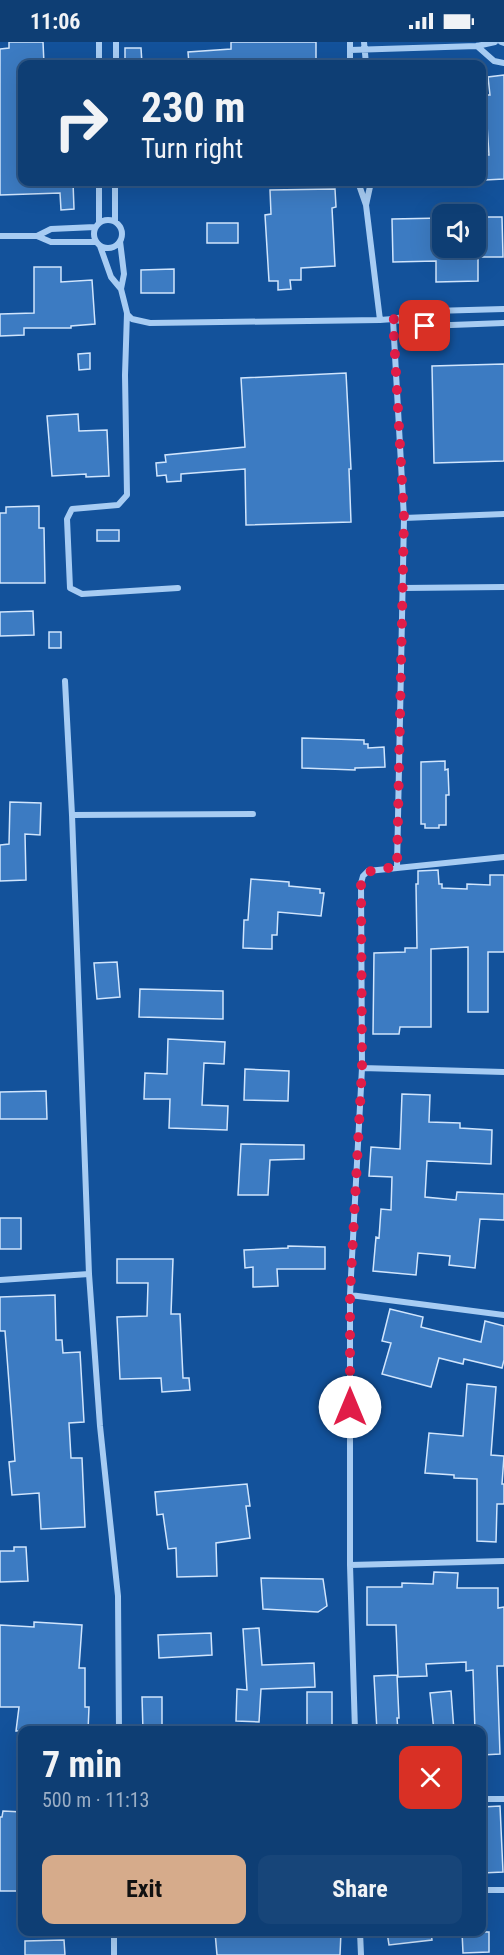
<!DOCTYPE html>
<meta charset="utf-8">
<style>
:root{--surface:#0e3e74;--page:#174579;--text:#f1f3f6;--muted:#9baec5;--line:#2e5786;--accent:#d6ab8b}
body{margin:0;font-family:"Roboto Condensed",sans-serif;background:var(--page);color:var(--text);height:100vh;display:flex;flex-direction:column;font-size:22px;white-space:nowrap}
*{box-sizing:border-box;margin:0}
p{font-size:20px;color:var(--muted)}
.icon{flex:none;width:33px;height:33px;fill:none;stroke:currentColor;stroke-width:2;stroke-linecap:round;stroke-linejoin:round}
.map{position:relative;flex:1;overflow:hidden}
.sheet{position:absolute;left:18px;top:1684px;width:468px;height:210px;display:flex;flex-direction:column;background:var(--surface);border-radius:12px;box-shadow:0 6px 24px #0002,0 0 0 2px var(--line)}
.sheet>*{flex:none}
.banner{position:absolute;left:18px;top:18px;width:468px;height:126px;border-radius:12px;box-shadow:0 6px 24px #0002,0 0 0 2px var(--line);background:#0e3e74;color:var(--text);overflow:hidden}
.fabs{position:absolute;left:432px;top:162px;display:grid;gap:12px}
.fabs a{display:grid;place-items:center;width:54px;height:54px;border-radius:12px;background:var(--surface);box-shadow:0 6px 24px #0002,0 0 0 2px var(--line);font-size:30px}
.pin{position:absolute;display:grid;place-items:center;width:51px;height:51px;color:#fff;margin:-26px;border-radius:12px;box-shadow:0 3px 9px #0006}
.me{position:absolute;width:66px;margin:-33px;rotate:0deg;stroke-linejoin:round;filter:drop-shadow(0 0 4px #0008)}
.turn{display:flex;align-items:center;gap:21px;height:126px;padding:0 24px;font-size:27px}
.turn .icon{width:78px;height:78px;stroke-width:2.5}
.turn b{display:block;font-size:42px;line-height:51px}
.round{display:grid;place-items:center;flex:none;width:63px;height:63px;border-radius:12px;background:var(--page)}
.overview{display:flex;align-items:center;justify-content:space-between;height:102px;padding:0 24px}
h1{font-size:36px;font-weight:700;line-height:45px}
.primary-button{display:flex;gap:12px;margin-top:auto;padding:12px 24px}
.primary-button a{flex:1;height:69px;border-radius:12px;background:var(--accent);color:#111;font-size:24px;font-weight:700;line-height:69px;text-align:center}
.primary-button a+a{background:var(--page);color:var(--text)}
.status{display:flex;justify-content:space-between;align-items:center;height:42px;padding:0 30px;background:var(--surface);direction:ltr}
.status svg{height:16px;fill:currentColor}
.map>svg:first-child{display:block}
.building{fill:#3c7bc2;stroke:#d0e5fd;stroke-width:1.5}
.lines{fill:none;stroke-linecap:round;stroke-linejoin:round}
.minor{stroke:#a7ccf3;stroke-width:6}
.route{stroke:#e11d48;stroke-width:10;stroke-dasharray:0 18}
</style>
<div class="status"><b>11:06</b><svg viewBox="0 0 49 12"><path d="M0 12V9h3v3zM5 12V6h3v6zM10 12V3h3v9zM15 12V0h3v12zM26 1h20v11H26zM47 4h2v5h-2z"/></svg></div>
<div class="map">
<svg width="504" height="1913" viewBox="0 0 504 1913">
<rect width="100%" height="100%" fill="#13529b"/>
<path class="building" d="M9 0H43L44 22H22V140H73L74 167 61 168 60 151 0 153V7L9 6Z
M231 0H316V22H189L188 10 231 7Z
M125 6H141L142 22H125Z
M504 33V137L485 138 483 113H489L485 53H490L488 35Z
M335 147 336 165 332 166 335 224 301 226V238H290L291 247 278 248V239H269L265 173 271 172 270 148Z
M476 175H502L503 215H478V239L436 240V219L393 220 392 177 442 176V206H476Z
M207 181H238V201H207Z
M34 225H61V240L92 238 95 282 71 284V286H24V293L0 294V272L34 271Z
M174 227V251H141V228Z
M90 311V327L79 328 78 312Z
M504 322V419L434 421 432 324Z
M346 331 351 427H349L351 480 246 483 245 427 181 432V439L167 440 166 433 157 434 156 421 166 420 165 413 245 405 241 336Z
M78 372 79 389 107 388 109 434 86 435V432L52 434 47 374Z
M39 464V486H44L45 541H0V471H6V465Z
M97 488H119V499H97Z
M33 569 34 593 0 594V570Z
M49 590H61V606H49Z
M302 696 364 698V702H368V706L384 705 385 725 355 726V728L302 726Z
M445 719V728L448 727 449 753H446V783H439V786H425V782H421V720Z
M10 760 41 761 40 793 25 792 26 838 0 839V803L9 802Z
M438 828 439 842H442V846L467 847V842L490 843V833H504V910H488V970H468V905L431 907V985H400L399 992H373L374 911 405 910V906H417L416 842H418V829Z
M251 837 289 840V844L320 847V851H324L321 874 278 870 277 893H272V907L243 906 244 878H248Z
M117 920 120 955 97 957 94 921Z
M140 947 223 949V977L139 975Z
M168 997 225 1000 224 1022 204 1021 202 1063 228 1064 227 1088 169 1086 170 1057H144L145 1031 167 1032Z
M245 1027 289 1029 288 1059 244 1058Z
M46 1049 47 1077H0V1050Z
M402 1052 430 1053 429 1080 460 1081V1086L492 1088 491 1122 427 1119 425 1155 456 1158 457 1150 504 1152V1178L480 1177 475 1226 449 1223 450 1214 418 1211 416 1233 373 1229 376 1195 379 1196 381 1167 391 1168 392 1135 369 1134 371 1105 400 1107Z
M241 1102 304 1103V1117L270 1118 268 1153H238Z
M0 1176H21V1207H0Z
M288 1204 325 1205V1227H277L278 1244 253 1245V1225L245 1226 244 1208 288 1206Z
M117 1217H173L171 1272H180L183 1336H189L190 1348 162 1350 161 1336 120 1337 117 1275 147 1274 148 1241H117Z
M55 1253 56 1298H62L63 1311 80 1310 84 1380 69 1381 71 1416H82L85 1485 41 1487 39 1451 12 1453 9 1420 15 1419 5 1289H0V1255Z
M390 1267 423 1275 421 1285 481 1300 485 1279 504 1284V1318L502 1326 464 1317 463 1322 439 1316 431 1345 382 1332 391 1301 382 1299Z
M467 1342 496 1345 491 1413 504 1414 502 1442H504V1462H497L496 1500 477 1499V1437L454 1436V1433L425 1431 429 1391 463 1394Z
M247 1442 250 1464H246L250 1496 216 1501 217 1534 177 1535 176 1506 168 1507 163 1472 157 1473 155 1450Z
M14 1505H26L28 1539 0 1540V1509H14Z
M434 1530 458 1531 457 1546H498V1566L504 1565V1624H497L500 1712 482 1713V1689H475L473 1628 466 1629V1620L426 1622 427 1634 398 1635 396 1583H367V1545H402V1541L433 1542Z
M261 1536 323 1537 327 1564 318 1570 263 1567Z
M34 1580 82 1583 79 1626H85V1665H89L88 1689H16L19 1665H0V1583L34 1585Z
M259 1586 262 1623 314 1621 315 1645 261 1647 259 1680 236 1679 237 1647 247 1648 243 1587Z
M211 1591 212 1613 159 1616 158 1593Z
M397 1633 399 1676H397L398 1689H377L374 1634Z
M451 1649 454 1689H434L430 1651Z
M307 1650H332V1689H307Z
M142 1655H162V1689H143Z
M500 1764 503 1830 482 1831V1765Z
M3 1769 22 1770V1849H0V1775H2Z
M215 1890H341L340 1913H217Z
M387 1890H431L432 1898 389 1903Z
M462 1890H489V1910L463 1911Z
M64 1898 65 1913H25V1899Z"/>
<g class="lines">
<path class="minor" d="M99 0V22
M350 0V22
M364 0 366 22
M501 0 504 1
M477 4 494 19 504 21
M350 8 477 4 495 0
M116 22V0
M115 140V179
M358 140 366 163 380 278
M366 163 371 140
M94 192a14 14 0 1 1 28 0a14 14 0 1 1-28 0Z
M99 180V140
M95 185 51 187 37 194 51 200H96
M0 194H37
M100 204 111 235 121 247 124 232 120 199
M121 247 127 271 125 333 127 453 118 463 72 467 67 477 70 546 82 552 178 546
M127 272 132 277 150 281 380 278 393 277 433 269 504 267
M393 277 404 476 397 825
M396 278 425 284 504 281
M404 476 504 472
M403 546 504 545
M65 639 72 773 89 1232 100 1384 118 1554 119 1689
M72 773 253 772
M362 1026 504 1030
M0 1238 89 1232
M350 1253 504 1273
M350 1523 504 1519
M355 1689 350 1523V1253L362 1026 361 841 363 834 368 829 504 815
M482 1757H504
M482 1848H504
M114 1890V1913
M360 1890 361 1913"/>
</g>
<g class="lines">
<path class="route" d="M350 1365V1253L362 1026 361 841C365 825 383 827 397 825L404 476 393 277 425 284"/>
</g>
</svg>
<div class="fabs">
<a><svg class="icon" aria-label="sound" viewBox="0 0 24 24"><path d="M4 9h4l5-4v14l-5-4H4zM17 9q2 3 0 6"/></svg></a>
</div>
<div class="pin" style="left:425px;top:284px;background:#d93025"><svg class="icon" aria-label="arrive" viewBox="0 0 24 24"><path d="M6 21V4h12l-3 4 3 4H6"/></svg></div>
<svg class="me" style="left:350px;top:1365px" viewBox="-20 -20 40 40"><circle r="19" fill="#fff"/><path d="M0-13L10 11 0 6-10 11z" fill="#e11d48"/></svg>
<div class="banner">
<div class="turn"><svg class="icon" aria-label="right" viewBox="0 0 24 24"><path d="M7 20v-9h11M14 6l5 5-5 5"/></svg><div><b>230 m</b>Turn right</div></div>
</div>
<section class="sheet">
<div class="overview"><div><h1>7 min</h1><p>500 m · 11:13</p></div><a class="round" style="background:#d93025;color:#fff"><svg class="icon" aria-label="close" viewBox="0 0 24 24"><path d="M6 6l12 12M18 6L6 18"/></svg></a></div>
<div class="primary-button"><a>Exit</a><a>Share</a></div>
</section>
</div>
